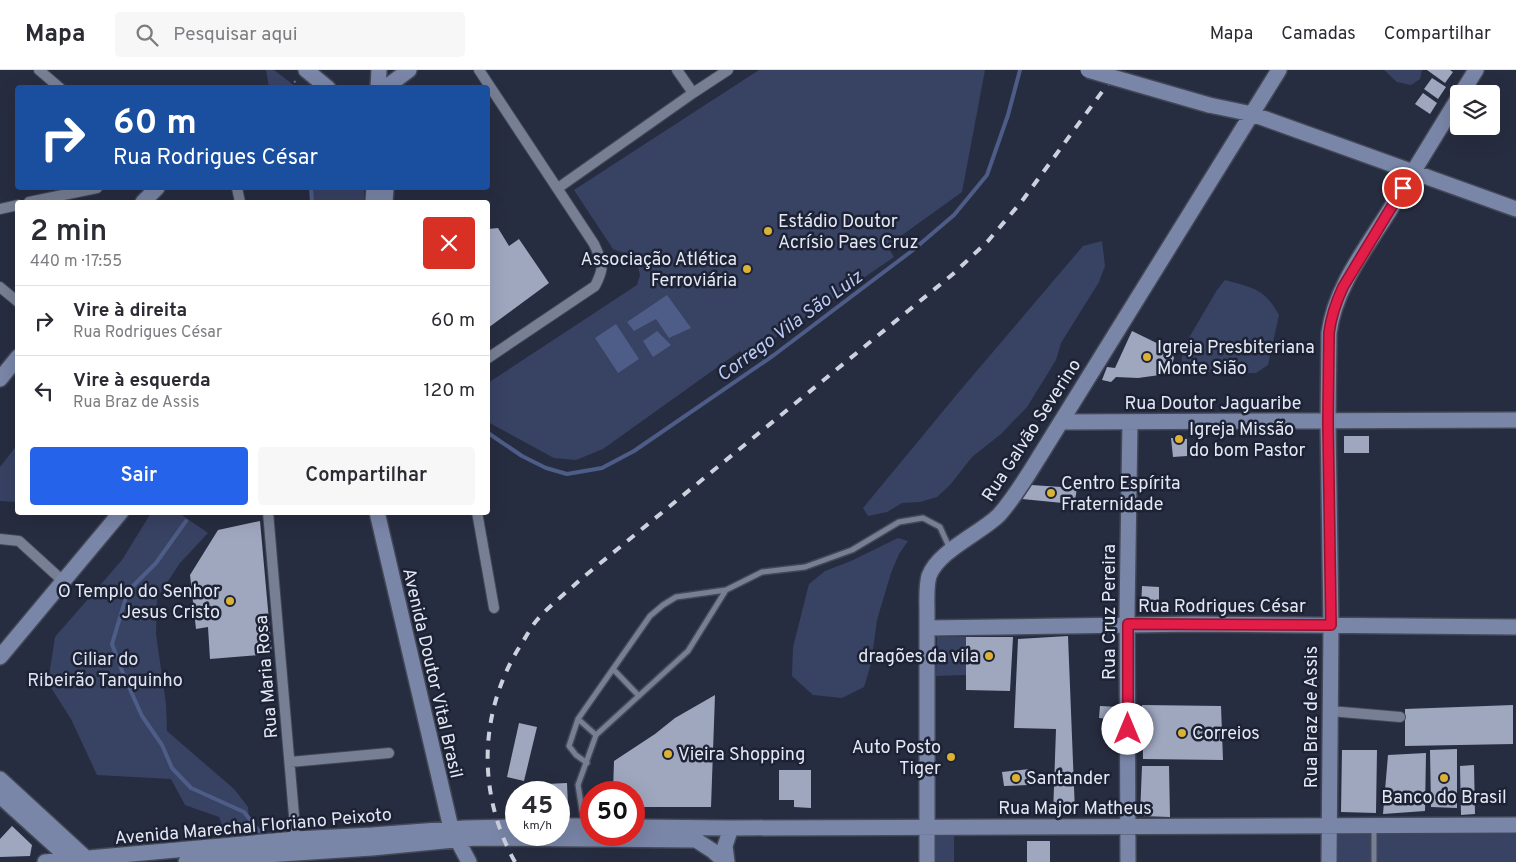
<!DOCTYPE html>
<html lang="pt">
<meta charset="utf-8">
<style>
:root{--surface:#fff;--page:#f7f7f7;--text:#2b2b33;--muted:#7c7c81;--line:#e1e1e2;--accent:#2563eb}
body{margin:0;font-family:Overpass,sans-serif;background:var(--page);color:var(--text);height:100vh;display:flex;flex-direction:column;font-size:19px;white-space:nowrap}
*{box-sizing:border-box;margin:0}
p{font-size:16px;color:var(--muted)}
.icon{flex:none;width:28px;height:28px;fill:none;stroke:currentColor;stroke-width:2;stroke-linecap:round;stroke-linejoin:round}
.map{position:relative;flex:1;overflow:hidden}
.sheet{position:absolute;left:15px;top:130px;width:475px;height:315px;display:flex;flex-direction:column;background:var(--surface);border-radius:5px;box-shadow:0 5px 20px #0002}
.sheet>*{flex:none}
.banner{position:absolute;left:15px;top:15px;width:475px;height:105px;border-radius:5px;box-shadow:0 5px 20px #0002;background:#1a4fa0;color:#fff;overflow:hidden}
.fabs{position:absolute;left:1450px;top:15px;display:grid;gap:10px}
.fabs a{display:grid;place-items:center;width:50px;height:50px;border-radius:5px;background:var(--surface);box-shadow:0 5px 20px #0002;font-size:25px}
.speed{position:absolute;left:505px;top:711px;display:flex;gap:10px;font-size:25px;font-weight:700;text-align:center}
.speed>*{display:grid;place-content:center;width:65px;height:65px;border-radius:50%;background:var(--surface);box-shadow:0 5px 20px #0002;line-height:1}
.speed small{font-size:12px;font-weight:400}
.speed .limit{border:8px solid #d22;background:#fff;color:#111}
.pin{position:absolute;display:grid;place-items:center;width:42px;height:42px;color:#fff;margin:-21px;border:2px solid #fff;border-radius:50%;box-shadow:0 1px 5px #0007}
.me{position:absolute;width:55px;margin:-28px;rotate:0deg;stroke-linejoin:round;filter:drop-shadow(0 0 4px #0008)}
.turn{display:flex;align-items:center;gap:18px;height:105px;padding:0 15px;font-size:22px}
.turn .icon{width:65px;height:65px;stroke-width:2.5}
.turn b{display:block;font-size:35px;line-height:42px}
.round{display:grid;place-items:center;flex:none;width:52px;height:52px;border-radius:5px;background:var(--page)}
.summary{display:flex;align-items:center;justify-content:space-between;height:85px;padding:0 15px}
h1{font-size:30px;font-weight:600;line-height:38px}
.action{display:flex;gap:10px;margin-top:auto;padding:10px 15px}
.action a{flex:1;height:58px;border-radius:5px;background:var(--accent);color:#fff;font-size:20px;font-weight:600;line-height:58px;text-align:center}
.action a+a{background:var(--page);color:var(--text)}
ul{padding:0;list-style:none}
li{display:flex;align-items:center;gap:15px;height:70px;padding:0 15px;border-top:1px solid var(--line)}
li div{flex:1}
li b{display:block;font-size:19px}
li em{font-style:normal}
header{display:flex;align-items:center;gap:30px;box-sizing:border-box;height:70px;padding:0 25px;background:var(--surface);border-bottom:1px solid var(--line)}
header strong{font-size:24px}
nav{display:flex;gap:28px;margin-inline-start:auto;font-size:18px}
.search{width:350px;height:45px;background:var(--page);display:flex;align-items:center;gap:12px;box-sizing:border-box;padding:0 18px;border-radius:5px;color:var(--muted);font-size:19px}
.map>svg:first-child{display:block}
.green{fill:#384263}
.water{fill:#4e5c88}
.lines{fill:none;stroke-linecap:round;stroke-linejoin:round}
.stream{stroke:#4e5c88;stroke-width:4}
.building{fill:#9fa7bf}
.lane-casing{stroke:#434857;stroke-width:8}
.street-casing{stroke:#434857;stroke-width:12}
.secondary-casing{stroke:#434857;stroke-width:18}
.path{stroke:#646a7b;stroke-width:2;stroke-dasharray:2.5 4;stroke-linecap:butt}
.lane{stroke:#777f95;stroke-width:5}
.street{stroke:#777f95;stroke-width:10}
.secondary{stroke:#7a86a8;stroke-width:15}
.rail{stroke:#ccd1de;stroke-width:4;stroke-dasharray:9 9;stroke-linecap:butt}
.secondary-bridge-casing{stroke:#434857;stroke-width:18;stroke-linecap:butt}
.secondary-bridge{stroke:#7a86a8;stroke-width:15}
.route-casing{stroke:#92132f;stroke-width:12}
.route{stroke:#e11d48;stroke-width:9}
.poi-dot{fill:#dbb233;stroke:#1d2335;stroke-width:2}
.labels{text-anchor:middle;stroke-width:5;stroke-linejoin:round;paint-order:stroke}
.poi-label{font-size:18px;fill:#e3e8f4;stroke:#1d2335;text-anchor:start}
.street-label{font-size:18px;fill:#e3e8f4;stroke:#1d2335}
.park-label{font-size:18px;fill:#dfe4f3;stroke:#1d2335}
.water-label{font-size:19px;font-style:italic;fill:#bccaf5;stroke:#1d2335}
</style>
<header>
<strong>Mapa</strong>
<div class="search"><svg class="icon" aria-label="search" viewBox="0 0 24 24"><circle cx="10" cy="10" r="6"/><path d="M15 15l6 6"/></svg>Pesquisar aqui</div>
<nav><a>Mapa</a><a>Camadas</a><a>Compartilhar</a></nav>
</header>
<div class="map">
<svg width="1516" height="792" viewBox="0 0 1516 792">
<rect width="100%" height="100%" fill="#272d40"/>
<path class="green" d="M266 0H274L296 17H269Z
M759 0H985L962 122 887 176 894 187 746 288 740 281 603 379 576 390 554 388 488 352V313L637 215 640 205 637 193 627 184 613 179 574 120Z
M1384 0H1422L1420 9 1411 15 1397 12Z
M313 118H364V132H313Z
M1102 171 1105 196 1099 212 1061 273 1056 290 1027 337 1001 364 972 387 950 415 937 427 920 432 902 433 887 442 868 446 863 438 958 323 1083 176Z
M1225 210C1253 218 1264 218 1279 245L1268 295 1256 303 1183 302 1181 298 1183 278 1217 220Z
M17 375V432L0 431V397Z
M151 443H179L208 463 180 493 157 528 156 564 166 634 167 661 234 719 248 737 250 763H225L219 747 185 735 171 709 97 705 71 649 48 613 55 567 122 490Z
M898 468 908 471 899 484 891 503 877 550 871 594 864 617 842 628 813 625 792 606 793 577 809 514 825 501 851 491Z
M937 567H966V605L936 606Z
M1516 759V792H1336V760Z
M933 763H954V792H934Z"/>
<path class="water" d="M667 225 691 258 669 268 656 249 634 261 627 252Z
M616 254 639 289 618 303 595 268Z
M657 261 671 275 653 287 643 271Z"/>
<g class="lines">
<path class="stream" d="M311 118 312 132
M488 363 522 386 546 398 567 404 602 398 634 381 774 285 913 180 954 145 987 105 1008 45 1020 0
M186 451 156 493 128 521 112 574 124 606 142 646 162 675 172 698 191 718 244 742 259 761"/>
</g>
<path class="building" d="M1427 0H1450L1453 2 1445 13Z
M1432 8 1446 17 1438 29 1424 19Z
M1423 23 1437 33 1430 44 1415 34Z
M498 158 509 176 519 169 549 213 488 258V159Z
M1132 261 1171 280 1174 288 1171 297 1167 304 1138 308 1116 307 1111 312 1102 310 1107 297 1115 298Z
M1344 366H1369V383H1344Z
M1171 368 1187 369V386L1173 387Z
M1031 415 1077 418 1075 430 1073 434 1022 429Z
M260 451 272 584 210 589 208 557 196 559 190 505 218 460Z
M1142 516 1159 517V540L1141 539Z
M1068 566 1075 742 1053 745 1056 659 1014 658 1018 569Z
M966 567H1013L1010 621 966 620Z
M715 625 711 737H634V722H613L614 691 655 664 675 648Z
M1142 635 1221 636 1223 690 1143 689Z
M1513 635V674L1405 676V639Z
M1100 636 1120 637 1119 650 1099 648Z
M519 653 537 657 524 711 507 707Z
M1457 679V738L1431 737 1430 680Z
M1342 680H1377L1376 743 1341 742Z
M1426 683 1425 741 1383 744 1388 685Z
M1474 695 1475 744 1461 745 1460 696Z
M1142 696H1169L1170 747 1140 746Z
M1030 699 1029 715 1004 716 1002 702Z
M779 700H811V738L794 737V730H779Z
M567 713 568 737H559V722H526V715Z
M12 756 32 775 30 786 0 787V769Z
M1027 771H1050V792H1027Z"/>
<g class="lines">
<g class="lane-casing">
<path id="lane" d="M613 599 639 626
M578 649 596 665
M587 693 576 685 569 676 578 649 650 546 663 535 676 527 726 520
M584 753 578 715 596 665 688 581 726 520 762 502 805 497 852 480 899 452 923 448 940 457 950 479
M1374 792V758"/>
</g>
<g class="street-casing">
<path id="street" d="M39 0 60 18
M479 0 594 174C603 193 605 197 595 216L488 288
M677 0 693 23
M237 118 240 132
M558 118 693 23 728 0
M29 132 97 118
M0 139 18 135
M0 217 18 232
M268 442 296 769
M477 442 494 538
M0 469 19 471 64 512
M1330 641 1400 647
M290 692 389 683"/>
</g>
<g class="secondary-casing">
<path id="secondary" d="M306 0 328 18
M378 18 379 0
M385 18 409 0
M1461 24 1476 0
M1209 35 1252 44 1516 139
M143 132 157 118
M373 132 374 118
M385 132 386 118
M0 309 18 287
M1061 352 1516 350
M377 442 451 758 469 792
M927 558 1195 554 1516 557
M0 587 121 442
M0 709 87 789 89 792
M0 726 73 792
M559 756H591
M634 757 731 758 1516 755
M45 792 296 769 372 765 465 758 516 757
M186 792 236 787 372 778 475 768 696 770 713 781 725 792
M727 792 725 776 731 758
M927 792V541C927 530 926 516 929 506 938 481 981 463 999 445 1015 427 1028 405 1041 384L1279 0
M1128 792 1127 544 1130 352
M1329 792 1331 555 1328 352 1329 263C1335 217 1367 177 1391 138 1414 101 1436 64 1459 27"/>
</g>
<path class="path" d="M293 18 292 14 297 10"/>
<use href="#lane" class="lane"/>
<use href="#street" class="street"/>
<use href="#secondary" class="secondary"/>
<path class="rail" d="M515 792C476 722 479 639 522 573 527 565 531 557 537 550 550 535 567 522 581 509L953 204 988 171 1022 131 1118 0"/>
<g class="secondary-bridge-casing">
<path id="secondary-bridge" d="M1088 0 1209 35"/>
</g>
<use href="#secondary-bridge" class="secondary-bridge"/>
</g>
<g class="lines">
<g class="route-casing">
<path id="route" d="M1128 659V554L1331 555 1328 352 1329 263C1331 247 1336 232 1343 217L1403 118"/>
</g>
<use href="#route" class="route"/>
</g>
<g class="poi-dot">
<circle cx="768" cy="161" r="5"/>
<circle cx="747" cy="199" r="5"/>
<circle cx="1147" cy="287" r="5"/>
<circle cx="1179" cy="369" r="5"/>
<circle cx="1051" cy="423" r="5"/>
<circle cx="230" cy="531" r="5"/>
<circle cx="989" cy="586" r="5"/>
<circle cx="1182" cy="663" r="5"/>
<circle cx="668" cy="684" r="5"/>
<circle cx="951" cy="687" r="5"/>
<circle cx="1016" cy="708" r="5"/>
<circle cx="1444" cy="708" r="5"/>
</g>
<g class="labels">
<g class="poi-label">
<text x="778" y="157">Estádio Doutor<tspan x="778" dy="21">Acrísio Paes Cruz</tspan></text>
<text x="737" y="195" text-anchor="end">Associação Atlética<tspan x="737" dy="21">Ferroviária</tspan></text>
<text x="1157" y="283">Igreja Presbiteriana<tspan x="1157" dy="21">Monte Sião</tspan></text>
<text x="1189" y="365">Igreja Missão<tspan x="1189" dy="21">do bom Pastor</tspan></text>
<text x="1061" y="419">Centro Espírita<tspan x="1061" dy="21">Fraternidade</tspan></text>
<text x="220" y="527" text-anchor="end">O Templo do Senhor<tspan x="220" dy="21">Jesus Cristo</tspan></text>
<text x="979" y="592" text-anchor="end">dragões da vila</text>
<text x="1192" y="669">Correios</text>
<text x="941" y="683" text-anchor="end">Auto Posto<tspan x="941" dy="21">Tiger</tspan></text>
<text x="678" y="690">Vieira Shopping</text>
<text x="1026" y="714">Santander</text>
<text x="1444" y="733" text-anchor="middle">Banco do Brasil</text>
</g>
<g class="street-label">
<text x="1213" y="339">Rua Doutor Jaguaribe</text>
<text transform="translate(1031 360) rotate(-57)" y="6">Rua Galvão Severino</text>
<text x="1222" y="542">Rua Rodrigues César</text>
<text transform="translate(1109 542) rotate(-90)" y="6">Rua Cruz Pereira</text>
<text transform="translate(433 603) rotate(77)" y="6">Avenida Doutor Vital Brasil</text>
<text transform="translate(266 607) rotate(-95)" y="6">Rua Maria Rosa</text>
<text transform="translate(1311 647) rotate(-90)" y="6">Rua Braz de Assis</text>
<text x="1075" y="744">Rua Major Matheus</text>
<text transform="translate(253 756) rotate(-5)" y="6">Avenida Marechal Floriano Peixoto</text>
</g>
<g class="park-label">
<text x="105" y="595">Ciliar do<tspan x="105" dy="21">Ribeirão Tanquinho</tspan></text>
</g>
<g class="water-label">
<text transform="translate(789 255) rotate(-36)" y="7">Corrego Vila São Luiz</text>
</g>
</g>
</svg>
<div class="fabs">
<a><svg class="icon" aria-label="layers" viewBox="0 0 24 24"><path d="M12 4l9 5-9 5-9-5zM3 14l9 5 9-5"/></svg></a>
</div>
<div class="speed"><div>45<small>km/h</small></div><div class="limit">50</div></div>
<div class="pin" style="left:1403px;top:118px;background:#d93025"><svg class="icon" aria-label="arrive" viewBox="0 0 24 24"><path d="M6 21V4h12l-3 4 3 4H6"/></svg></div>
<svg class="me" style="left:1128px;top:659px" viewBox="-20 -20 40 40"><circle r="19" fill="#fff"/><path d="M0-13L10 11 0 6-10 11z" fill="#e11d48"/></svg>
<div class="banner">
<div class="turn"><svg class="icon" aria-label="right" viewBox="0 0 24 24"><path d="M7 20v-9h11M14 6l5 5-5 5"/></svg><div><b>60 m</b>Rua Rodrigues César</div></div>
</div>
<section class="sheet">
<div class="summary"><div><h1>2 min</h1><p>440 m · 17:55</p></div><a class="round" style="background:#d93025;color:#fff"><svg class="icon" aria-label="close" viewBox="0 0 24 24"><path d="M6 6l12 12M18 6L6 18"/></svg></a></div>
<ul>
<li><svg class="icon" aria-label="right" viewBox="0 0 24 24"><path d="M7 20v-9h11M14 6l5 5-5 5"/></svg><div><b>Vire à direita</b><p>Rua Rodrigues César</p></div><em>60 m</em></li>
<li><svg class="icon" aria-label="left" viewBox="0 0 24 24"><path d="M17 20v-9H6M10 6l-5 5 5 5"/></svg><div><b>Vire à esquerda</b><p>Rua Braz de Assis</p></div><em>120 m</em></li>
</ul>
<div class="action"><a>Sair</a><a>Compartilhar</a></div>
</section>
</div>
